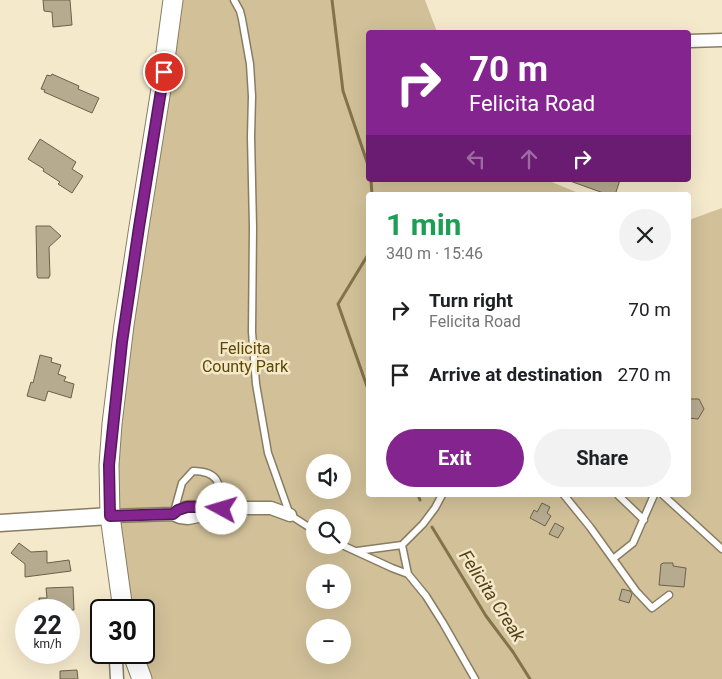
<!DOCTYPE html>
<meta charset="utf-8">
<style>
:root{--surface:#fff;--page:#f2f2f2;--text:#202124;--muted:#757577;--accent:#84248e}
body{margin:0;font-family:Roboto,sans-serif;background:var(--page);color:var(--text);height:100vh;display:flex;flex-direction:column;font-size:19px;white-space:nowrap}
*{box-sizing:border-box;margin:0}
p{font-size:16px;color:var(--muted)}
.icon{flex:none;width:28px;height:28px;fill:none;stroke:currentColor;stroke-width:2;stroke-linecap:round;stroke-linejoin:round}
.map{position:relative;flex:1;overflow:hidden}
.drawer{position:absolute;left:366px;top:192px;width:325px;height:305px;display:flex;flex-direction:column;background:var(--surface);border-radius:5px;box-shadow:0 5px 20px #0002}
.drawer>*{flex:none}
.hud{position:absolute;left:366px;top:30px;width:325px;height:152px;border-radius:5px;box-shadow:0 5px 20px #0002;background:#84248e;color:#fff;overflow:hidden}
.tools{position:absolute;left:306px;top:454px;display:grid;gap:10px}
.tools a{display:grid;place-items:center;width:45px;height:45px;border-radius:50%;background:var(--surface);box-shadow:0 5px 20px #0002;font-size:25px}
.speed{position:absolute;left:15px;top:599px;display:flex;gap:10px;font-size:25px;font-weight:700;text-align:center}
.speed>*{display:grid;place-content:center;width:65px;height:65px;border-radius:50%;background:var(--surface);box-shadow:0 5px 20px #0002;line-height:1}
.speed small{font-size:12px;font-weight:400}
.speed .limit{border:2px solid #111;border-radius:8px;background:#fff;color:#111}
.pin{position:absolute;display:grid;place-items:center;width:42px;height:42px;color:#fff;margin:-21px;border:2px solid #fff;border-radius:50%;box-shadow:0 1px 5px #0007}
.me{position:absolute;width:55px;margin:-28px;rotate:276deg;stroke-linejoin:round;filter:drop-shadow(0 0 4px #0008)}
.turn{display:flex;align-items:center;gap:18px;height:105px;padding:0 20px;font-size:22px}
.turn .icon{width:65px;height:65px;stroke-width:2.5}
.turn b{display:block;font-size:35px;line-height:42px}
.lanes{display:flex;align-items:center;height:48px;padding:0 20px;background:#0003;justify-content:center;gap:25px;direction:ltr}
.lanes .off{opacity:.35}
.round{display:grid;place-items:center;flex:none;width:52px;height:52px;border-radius:26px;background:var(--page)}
.overview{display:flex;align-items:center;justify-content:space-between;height:85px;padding:0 20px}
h1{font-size:30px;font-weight:700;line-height:38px;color:#1e9e55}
.cta{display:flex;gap:10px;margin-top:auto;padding:10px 20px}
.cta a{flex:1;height:58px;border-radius:30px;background:var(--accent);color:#fff;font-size:20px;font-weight:700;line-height:58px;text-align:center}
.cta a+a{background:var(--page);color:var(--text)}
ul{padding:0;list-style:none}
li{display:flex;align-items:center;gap:15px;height:65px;padding:0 20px}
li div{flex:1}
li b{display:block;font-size:19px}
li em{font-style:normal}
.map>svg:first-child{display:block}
.green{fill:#d1c098;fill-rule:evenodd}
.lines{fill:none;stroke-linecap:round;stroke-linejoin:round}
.stream{stroke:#83734b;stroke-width:3}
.building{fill:#b6aa8f;stroke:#6c6148}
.service-casing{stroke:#887d63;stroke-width:9}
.minor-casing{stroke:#887d63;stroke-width:15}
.tertiary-casing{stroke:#887d63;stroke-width:19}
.secondary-casing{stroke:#887d63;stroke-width:21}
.service{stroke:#fff;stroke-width:6}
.minor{stroke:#fff;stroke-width:12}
.tertiary{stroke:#fff;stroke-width:16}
.secondary{stroke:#fff;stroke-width:19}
.route-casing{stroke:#56175c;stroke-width:12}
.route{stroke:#84248e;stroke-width:9}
.labels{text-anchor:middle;stroke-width:5;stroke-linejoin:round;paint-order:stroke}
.park-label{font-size:16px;fill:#5e4701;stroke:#f5e9cc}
.water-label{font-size:18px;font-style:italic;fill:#55441a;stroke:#f5e9cc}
</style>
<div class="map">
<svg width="722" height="679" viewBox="0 0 722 679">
<rect width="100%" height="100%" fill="#f5e9cc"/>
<path class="green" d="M173 0H425L437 32H369V180H547L583 195H369V495H689V220L722 208V679H142L133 653 144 652V610H123L110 516ZM315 462H342V490H315ZM315 518H342V545H315ZM315 572H342V600H315ZM315 628H342V655H315Z"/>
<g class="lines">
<path class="stream" d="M332 0 343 91 369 168
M371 180 372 195
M369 253 338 304 369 392
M418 495 420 500
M432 527 486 616 513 652 530 679"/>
</g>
<path class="building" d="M43 0H70L72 25 53 27 52 12 44 11Z
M52 74 79 86 78 89 99 98 92 113 44 92 45 90 41 89 47 75 51 76Z
M40 139 76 162 72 169 83 176 72 193 58 184 60 182 43 171 44 169 28 159Z
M570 180H620L615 195H609L570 181Z
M36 226H50L61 236 49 247 50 276H49V278H38L37 276Z
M40 355 52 358 51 362 61 365 58 374 66 377 64 381 74 384 71 398 48 391 45 401 27 396 31 382 33 383Z
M689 399H699L704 409 698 419 689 418Z
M542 503 550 507 547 513 551 516 545 526 530 518 534 510 537 512Z
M555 523 564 528 558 538 549 534Z
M19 543 31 552 47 551V563L69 560 71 571 25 577V564L11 553Z
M663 563H673V566L686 568 684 587 659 585 661 564H662Z
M73 587 74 610H40L39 598H47L46 588Z
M622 589 630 591 632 594 629 603 619 600Z
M77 670 78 679H60V671Z"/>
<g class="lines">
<g class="service-casing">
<path id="service" d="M234 0 240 11 242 19 250 64 252 96 251 137 253 227 252 332 256 384 268 453 290 515 315 531
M564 495 590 527 636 591 652 608 669 595
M618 495 644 520
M663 495 722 549
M174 512 182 483 193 471C221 471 220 486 222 509
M342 545 392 568 408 574
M402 545 408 574 426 596 443 623 475 679
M357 551 402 545 423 524 435 508 442 495
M613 559 633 543 654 495"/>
</g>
<g class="minor-casing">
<path id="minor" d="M689 41 722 40
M173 514C183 506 196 505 207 511
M110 516 173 514 180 517 188 518 198 516 207 511 239 508H271L290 515
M117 679 116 661 119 652"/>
</g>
<g class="tertiary-casing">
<path id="tertiary" d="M0 523 110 516"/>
</g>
<g class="secondary-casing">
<path id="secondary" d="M123 610 110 516 109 465 112 424 124 325 139 227 161 89 173 0
M132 652 142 679"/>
</g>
<use href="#service" class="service"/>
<use href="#minor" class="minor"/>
<use href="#tertiary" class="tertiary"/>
<use href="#secondary" class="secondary"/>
</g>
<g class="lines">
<g class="route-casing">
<path id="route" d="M164 72 139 227 122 342 109 465 110 516 173 514 178 510 187 507H200L207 511 222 509"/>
</g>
<use href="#route" class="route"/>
</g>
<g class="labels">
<g class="park-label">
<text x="245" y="354">Felicita<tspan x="245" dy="18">County Park</tspan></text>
</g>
<g class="water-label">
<text transform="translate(492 596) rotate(57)" y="6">Felicita Creak</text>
</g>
</g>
</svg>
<div class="tools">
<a><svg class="icon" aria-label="sound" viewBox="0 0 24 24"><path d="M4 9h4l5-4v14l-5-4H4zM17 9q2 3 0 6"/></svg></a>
<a><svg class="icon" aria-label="search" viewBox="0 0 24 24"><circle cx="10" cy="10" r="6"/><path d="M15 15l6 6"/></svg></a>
<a>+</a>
<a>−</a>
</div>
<div class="speed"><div>22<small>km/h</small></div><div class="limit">30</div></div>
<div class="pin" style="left:164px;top:72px;background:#d93025"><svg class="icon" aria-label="arrive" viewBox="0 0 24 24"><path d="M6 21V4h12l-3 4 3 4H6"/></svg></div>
<svg class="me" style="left:222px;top:509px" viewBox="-20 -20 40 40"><circle r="19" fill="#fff"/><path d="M0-13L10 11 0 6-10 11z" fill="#84248e"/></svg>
<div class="hud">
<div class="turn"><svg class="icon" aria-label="right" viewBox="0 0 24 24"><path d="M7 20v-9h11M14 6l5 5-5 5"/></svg><div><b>70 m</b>Felicita Road</div></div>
<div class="lanes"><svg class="icon off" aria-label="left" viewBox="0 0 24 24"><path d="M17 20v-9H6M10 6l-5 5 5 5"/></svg><svg class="icon off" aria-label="ahead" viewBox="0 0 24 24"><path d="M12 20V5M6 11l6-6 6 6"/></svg><svg class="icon" aria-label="right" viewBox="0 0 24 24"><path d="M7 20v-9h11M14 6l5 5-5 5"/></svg></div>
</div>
<section class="drawer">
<div class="overview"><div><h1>1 min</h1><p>340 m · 15:46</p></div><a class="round"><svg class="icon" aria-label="close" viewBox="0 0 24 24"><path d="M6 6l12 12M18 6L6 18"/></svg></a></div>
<ul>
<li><svg class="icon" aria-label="right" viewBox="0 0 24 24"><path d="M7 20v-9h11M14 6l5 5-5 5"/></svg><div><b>Turn right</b><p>Felicita Road</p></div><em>70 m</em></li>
<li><svg class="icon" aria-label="arrive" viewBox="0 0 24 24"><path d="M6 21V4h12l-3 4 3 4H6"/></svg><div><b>Arrive at destination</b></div><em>270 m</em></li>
</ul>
<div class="cta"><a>Exit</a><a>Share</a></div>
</section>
</div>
